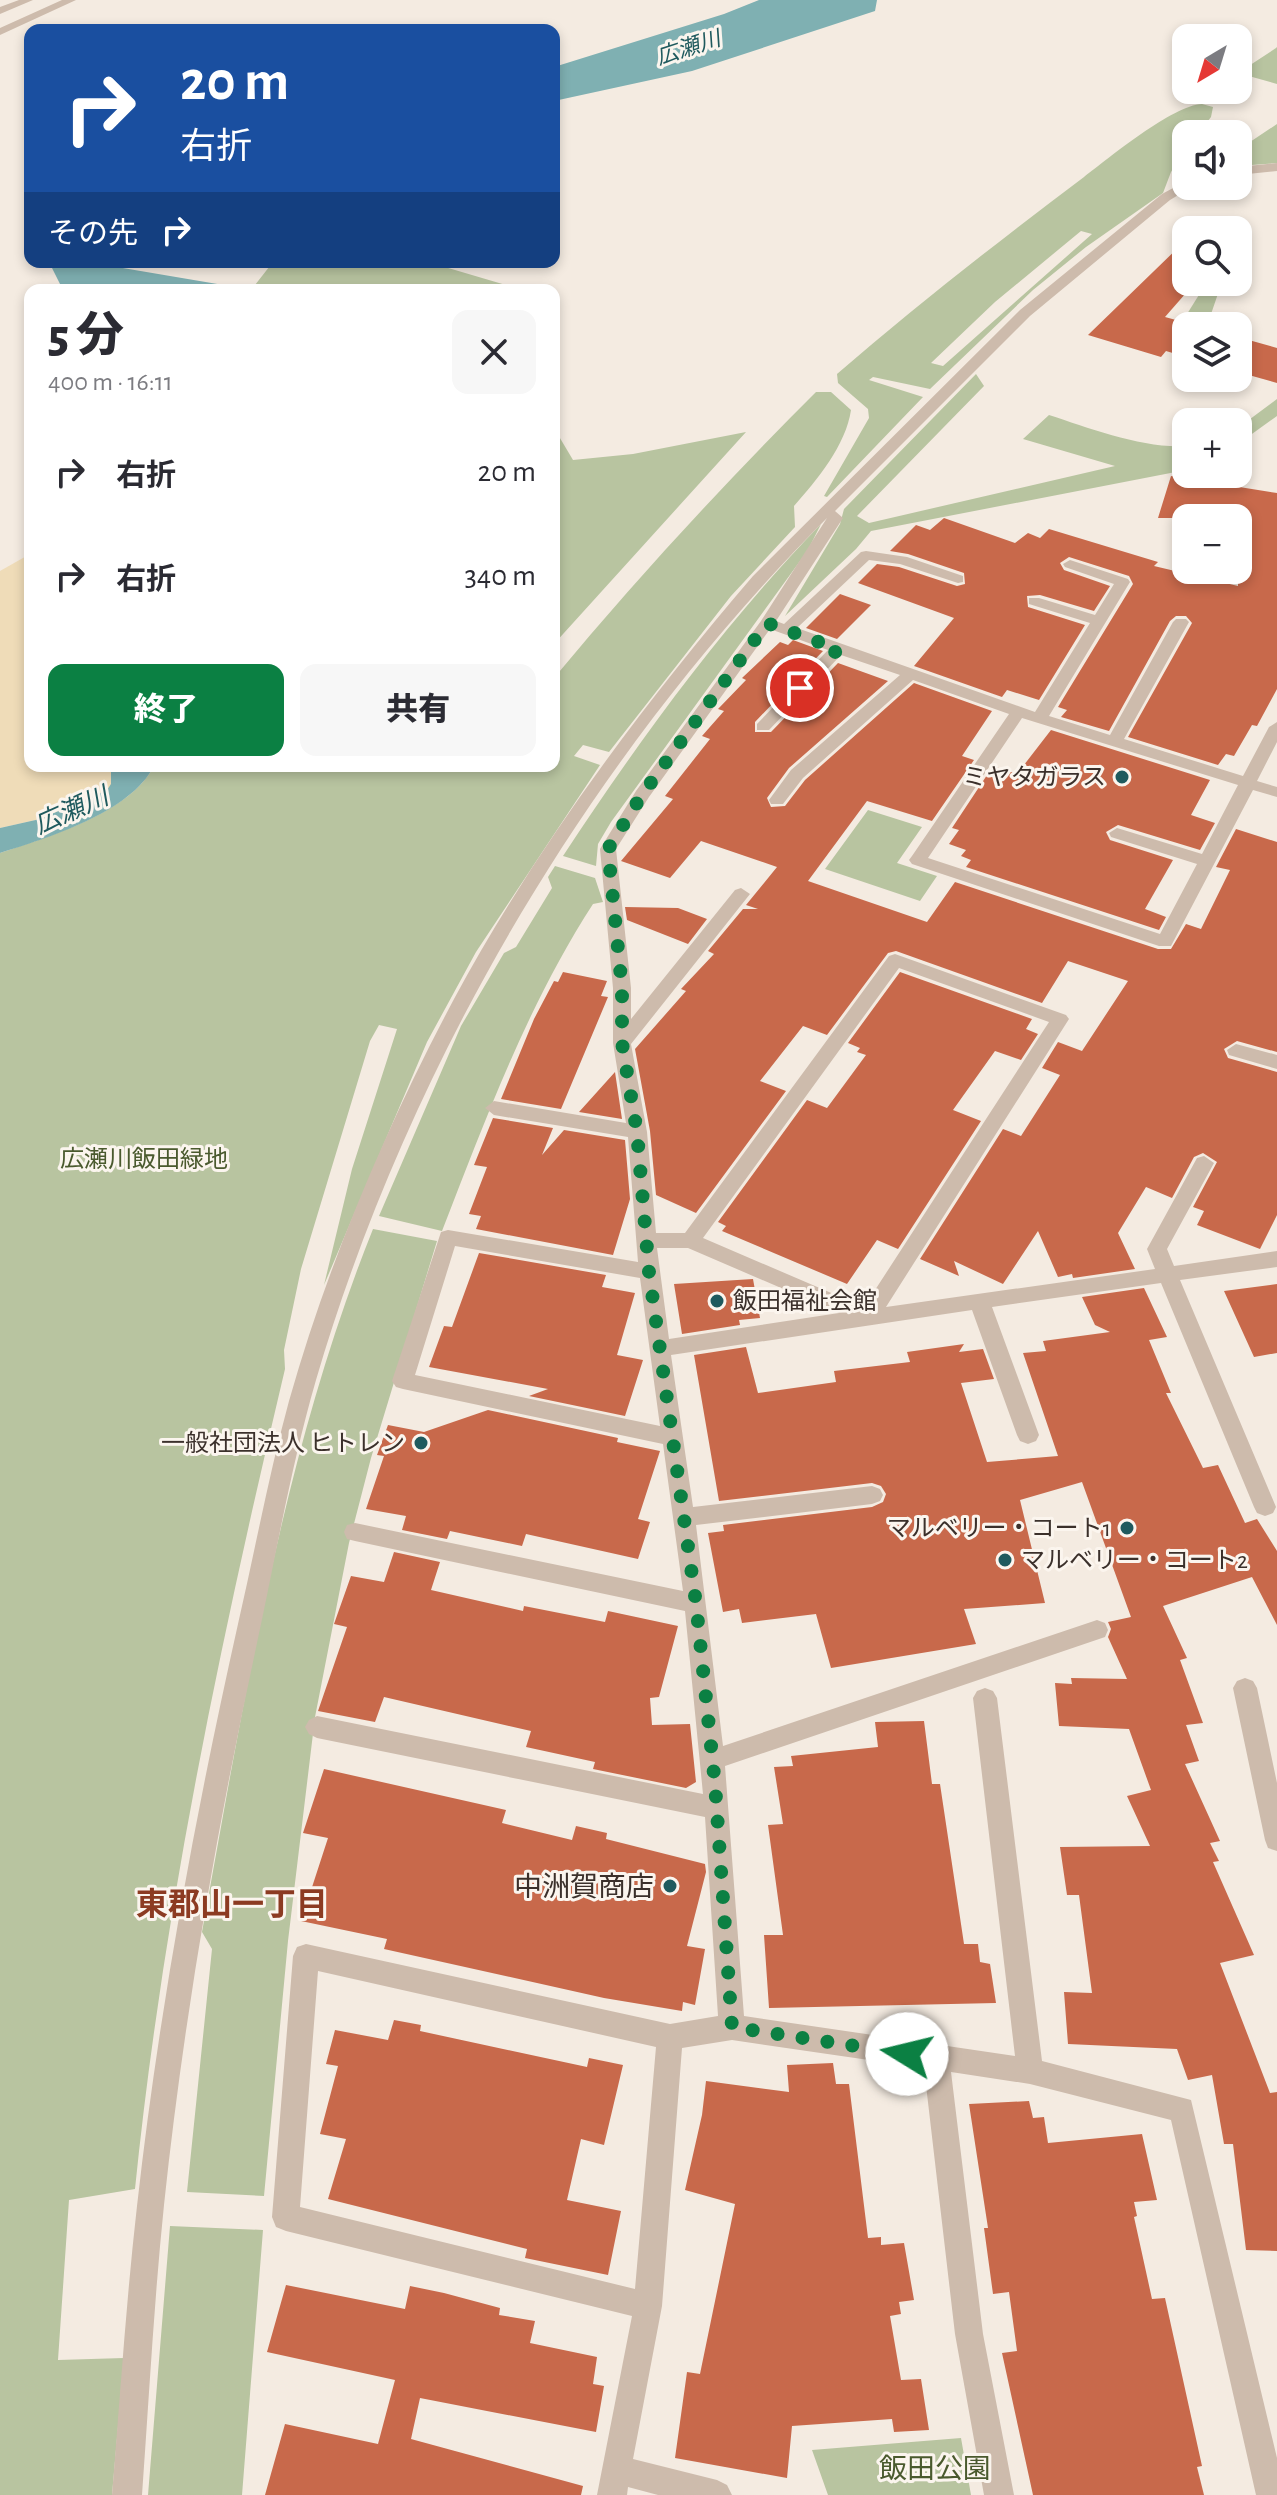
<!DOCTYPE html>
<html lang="ja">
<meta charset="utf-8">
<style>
:root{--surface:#fff;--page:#f7f7f7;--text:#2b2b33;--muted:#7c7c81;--accent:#0b8043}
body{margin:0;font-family:"Alegreya Sans","Noto Sans JP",sans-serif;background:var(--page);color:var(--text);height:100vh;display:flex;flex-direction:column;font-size:30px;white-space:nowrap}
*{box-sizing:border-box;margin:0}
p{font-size:26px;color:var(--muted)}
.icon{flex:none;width:44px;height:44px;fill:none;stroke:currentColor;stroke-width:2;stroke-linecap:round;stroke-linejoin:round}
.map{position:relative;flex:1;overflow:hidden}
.panel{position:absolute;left:24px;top:284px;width:536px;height:488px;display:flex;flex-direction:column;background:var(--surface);border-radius:16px;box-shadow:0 4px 12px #0003}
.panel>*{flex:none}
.top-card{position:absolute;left:24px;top:24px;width:536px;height:244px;border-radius:16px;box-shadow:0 4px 12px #0003;background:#1a4fa0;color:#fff;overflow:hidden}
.needle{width:52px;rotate:218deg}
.tools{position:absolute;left:1172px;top:24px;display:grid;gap:16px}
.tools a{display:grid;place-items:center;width:80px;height:80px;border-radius:16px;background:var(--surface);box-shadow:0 4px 12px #0003;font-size:40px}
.pin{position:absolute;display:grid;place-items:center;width:68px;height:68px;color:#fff;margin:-34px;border:4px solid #fff;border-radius:50%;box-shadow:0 2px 8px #0007}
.me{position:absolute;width:88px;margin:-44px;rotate:279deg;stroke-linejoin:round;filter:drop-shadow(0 0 6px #0008)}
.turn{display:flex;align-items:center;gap:28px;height:168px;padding:0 24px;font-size:36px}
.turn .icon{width:104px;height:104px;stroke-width:2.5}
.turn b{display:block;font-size:56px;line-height:68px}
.then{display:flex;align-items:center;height:76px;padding:0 24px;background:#0003;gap:16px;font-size:30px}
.round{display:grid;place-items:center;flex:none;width:84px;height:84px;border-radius:16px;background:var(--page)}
.headline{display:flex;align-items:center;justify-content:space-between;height:136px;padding:0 24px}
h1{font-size:48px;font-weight:800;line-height:60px}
.button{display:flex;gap:16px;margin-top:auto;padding:16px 24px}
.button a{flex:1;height:92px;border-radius:16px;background:var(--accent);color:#fff;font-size:32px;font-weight:800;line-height:92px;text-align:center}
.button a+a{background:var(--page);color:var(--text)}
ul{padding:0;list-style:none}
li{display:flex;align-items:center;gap:24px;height:104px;padding:0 24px}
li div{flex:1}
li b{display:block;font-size:30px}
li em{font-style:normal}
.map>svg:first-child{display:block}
.green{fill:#b8c4a0;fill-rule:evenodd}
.sand{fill:#efdcb8}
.water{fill:#7fb0b2}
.building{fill:#c8694b}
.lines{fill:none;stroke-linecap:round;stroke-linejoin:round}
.minor{fill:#cdbbac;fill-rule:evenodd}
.route{stroke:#0b8043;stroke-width:14;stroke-dasharray:0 25.2}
.poi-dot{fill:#1f5a5e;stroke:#fbf5ee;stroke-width:3}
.labels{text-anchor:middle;stroke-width:6;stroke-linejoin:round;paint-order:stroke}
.far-water-label{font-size:22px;font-style:italic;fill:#1f5a5e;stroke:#fbf5ee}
.poi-label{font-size:24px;fill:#3b302b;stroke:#fbf5ee;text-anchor:end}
.park-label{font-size:24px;fill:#4a5a2e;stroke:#fbf5ee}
.water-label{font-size:26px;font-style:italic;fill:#1f5a5e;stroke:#fbf5ee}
.near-poi-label{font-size:28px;fill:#3b302b;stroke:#fbf5ee;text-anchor:end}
.near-park-label{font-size:28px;fill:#4a5a2e;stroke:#fbf5ee}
.near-neighbourhood-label{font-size:32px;font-weight:bold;fill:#8c3b22;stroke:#fbf5ee}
</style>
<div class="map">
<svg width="1277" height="2495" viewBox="0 0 1277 2495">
<rect width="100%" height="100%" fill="#f4ebe1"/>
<path class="green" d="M1277 47V84L1238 73 1276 48Z
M1202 104 1213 107 1211 117 1198 134H1186V148L1171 172 1163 193 1086 247 1033 290 930 389 873 377 869 380 923 397 827 497 824 496 869 418 868 409 838 383 837 374C917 305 1000 240 1084 177 1109 158 1173 105 1202 104ZM1081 231 1092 234 943 366 931 363 995 302Z
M1277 124V163L1238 166V150Z
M273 262H428L523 290H251Z
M1207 282H1222L1210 317 1225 326H1209L1187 314Z
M976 374 984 386 857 516 869 523 1115 466 1023 439 1049 415C1089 428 1144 449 1186 446V470L871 531 856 549 785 616 840 524 844 509Z
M816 392H831L851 410C846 445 817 480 794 506L795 527 731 596 609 752 583 745 574 756 600 765 476 952 427 1042 324 1285 352 1169 397 1029 379 1025 370 1041 301 1269 284 1350 285 1369C221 1639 163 1913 135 2189L69 2200 58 2360 124 2358 112 2495H0V853C47 837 130 813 154 766H554V678C637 578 724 484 816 392Z
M1277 399V416L1238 444V428Z
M554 428 573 460 633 454 746 432 554 644Z
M821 524 808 550 611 822 598 844 596 866 563 856C640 739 723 625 821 524Z
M868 810 922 827 897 863 937 876 920 901 825 869Z
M555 866 595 878 603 902 593 904C527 1006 486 1118 442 1231L379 1216 461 1026 504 953 516 947 552 888 548 877Z
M373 1229 437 1241 371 1458 349 1543 315 1717 288 1941 264 2196 187 2192 212 1949 202 1932C245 1696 283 1453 373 1229Z
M170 2226 263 2230 242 2495H148Z
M961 2438 971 2495H828L812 2450Z"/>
<path class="sand" d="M30 554V766H111V785L107 790 40 819 0 828V571Z"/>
<path class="water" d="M759 0H877L875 11 692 71 554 101V67L724 14Z
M49 262H109L111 266 235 287 233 290H63Z
M111 766H154C130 813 47 838 0 853V828L40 819 107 790 111 784Z"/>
<path class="building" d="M1186 240V293L1165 317 1198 326H1186V357L1166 351 1161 357 1088 335Z
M1238 337 1277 348V383L1238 372Z
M1171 476 1277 493V689L1257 726 1252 725 1234 756 1226 754 1218 765 1128 737 1192 623 1186 616H1176L1170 621 1109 731 1061 717 1067 710 1058 707 1133 584 1129 576 1069 557 1060 563 1064 570 1110 586 1094 611 1040 595 1027 596 1028 607 1085 625 1039 700 1007 690 1002 697 914 666 954 618 858 583 877 564 899 567 957 586 965 584 964 573 908 554 890 551 916 525 930 530 944 518 1015 543 1028 533 1040 538 1049 529 1158 562 1154 566 1238 586V518H1158Z
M840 594 871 605 837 639 806 628Z
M793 640 823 651 755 722V732H771L838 663 888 681 789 768 767 798 771 807 785 806 805 780 914 683 992 711 962 756 974 760 932 821 867 801 808 881 927 922 955 882 1158 949H1171L1186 924 1201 929 1230 870 1216 867 1236 829 1277 842V1052L1237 1041 1224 1049 1228 1058 1277 1072V1215L1260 1249 1197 1225 1204 1211 1193 1207 1217 1162 1203 1153 1194 1157 1172 1198 1146 1187 1118 1233 1135 1269 1073 1278 1072 1274 1058 1277 1038 1231 1003 1284 954 1261 959 1276 920 1259 1003 1129 1021 1136 1060 1075 1042 1068 1058 1042 1082 1051 1128 981 1068 961 1042 1003 896 951 888 953 827 1035 803 1026 760 1081 786 1091 696 1213 656 1195 650 1131 635 1049 686 991 681 989 714 954 708 951 743 909H758L746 905 777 867 701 841 670 878 621 861 673 799 665 796 710 739 702 736 724 711 718 709 746 680 742 678 780 642 788 645Z
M1051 730 1210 780 1191 815 1215 823 1200 850 1118 825 1106 832 1110 840 1173 860 1145 909 1166 917 1159 930 966 867 971 860 961 856 966 850 949 844 959 830 952 828 993 766 1017 774Z
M625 907 678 908 707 919 688 944 627 920Z
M563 972 607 981 601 996 608 997 561 1109 501 1099 534 1019 554 981 558 982Z
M900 972 1032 1019 1026 1029 1038 1034 1021 1060 995 1051 953 1110 981 1121 898 1249 877 1240 847 1284 722 1231 726 1226 718 1222 807 1100 827 1108 866 1055 857 1052 860 1048 848 1043Z
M615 1072 622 1119 579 1112Z
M493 1118 553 1128 542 1155 564 1130 625 1140 630 1199 613 1255 476 1229 481 1216 469 1214 487 1167 474 1165Z
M479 1253 606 1275 602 1287 635 1293 617 1355 643 1360 625 1416 529 1396 548 1389 429 1367 444 1326 452 1327Z
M753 1279 760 1318 739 1320 740 1325 682 1334 674 1284Z
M1277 1284V1353L1254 1357 1224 1291Z
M1144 1288 1167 1337 1149 1340 1171 1393H1166L1203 1468 1218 1465 1245 1523 1257 1519 1277 1551V1625L1252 1577 1163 1606 1187 1658 1180 1660 1203 1723 1186 1725 1199 1761 1185 1764 1220 1841 1210 1843 1219 1861 1213 1862 1254 1955 1220 1963 1270 2093 1277 2092V2251L1246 2250 1233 2144H1224L1212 2075 1188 2080 1177 2049 1068 2044 1064 1992 1092 1993 1079 1895H1067L1060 1847 1150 1846 1127 1796 1151 1790 1129 1729 1059 1726 1055 1683 1072 1684 1071 1678 1127 1679 1108 1637 1111 1629 1108 1622 1131 1617 1082 1482 1020 1500 1045 1603 964 1609 976 1644 831 1668 816 1614 742 1623 739 1609 723 1612 708 1533 724 1531 723 1525 872 1507 883 1502 886 1494 881 1486 872 1483 719 1501 694 1355 746 1347 758 1393 836 1382 834 1371 910 1362 907 1352 964 1344 959 1352 983 1349 994 1379 961 1383 987 1462 1058 1456 1023 1353 1046 1351 1043 1341 1110 1332 1095 1325 1082 1297Z
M488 1410 618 1438 617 1442 660 1451 638 1519 650 1522 638 1559 526 1534 522 1546 450 1531 447 1539 402 1530 406 1516 366 1509 384 1456 377 1455 388 1425 424 1432Z
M394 1552 440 1562 431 1590 523 1611 524 1606 605 1622 608 1611 678 1626 659 1697 650 1698 652 1725 690 1724 696 1782 686 1788 593 1769 595 1762 526 1747 531 1731 384 1697 375 1722 318 1711 347 1627 334 1624 351 1576 384 1582Z
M924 1721 932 1784H940L964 1944H978L980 1962 990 1964 996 2003 769 2008 764 1935H783L768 1825 783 1824 774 1767 793 1766 791 1756 878 1747 875 1722Z
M324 1769 506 1810 502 1823 572 1840 576 1826 607 1833 606 1839 705 1864 706 1872 687 1946 705 1949 695 2005 683 2002 682 2011 604 1998 384 1949 387 1939 301 1921 328 1838 303 1833Z
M394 2020 421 2025 420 2031 587 2067 589 2058 623 2065 604 2145 581 2139 567 2200 621 2211 608 2275 525 2258 527 2249 328 2199 346 2139 320 2134 338 2066 326 2064 335 2030 388 2040Z
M833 2063 836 2084H849L868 2238 881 2237V2245L904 2243 914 2300 899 2302 901 2314 890 2316 901 2380 921 2379 929 2430 894 2432 892 2419 792 2426 787 2478 675 2458 687 2372 700 2374 735 2204 685 2190 702 2115 706 2081 789 2092 787 2065Z
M1029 2101 1033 2118 1044 2117 1048 2143 1142 2134 1157 2200 1134 2202 1137 2216 1134 2217 1152 2299 1165 2298 1202 2466 1197 2467 1204 2495H1033L1002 2353 1017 2351 1009 2292 993 2294 984 2228H988L969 2104Z
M286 2285 405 2309 410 2286 444 2293 500 2308 499 2315 535 2321 530 2343 597 2357 593 2384 604 2386 596 2432 420 2398 411 2439 583 2486 581 2495H265L285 2424 378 2444 395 2380 267 2352Z"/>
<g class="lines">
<path class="minor" d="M19 0H33L0 14V7Z
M62 0H76L0 35V28Z
M1277 163V171L1238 175V167Z
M1186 181V186L1190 188 1170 200 1030 316 835 511 843 518 776 621 784 624 861 552 866 551 907 557 963 576V582L958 583 900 564 869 560 797 628 1035 712 1090 623 1029 604V598H1039L1095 615 1114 584 1065 567 1063 564 1070 560 1128 579 1130 582 1049 716 1110 735 1173 622 1176 619H1186L1189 622 1124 739 1243 776 1269 727 1277 722V742L1257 781 1277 787V797L1253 790 1171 946H1159L912 864 909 860 912 856 1009 714 913 680 803 778 783 804H771L769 800 791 770 900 675 841 655 769 730H757V724L828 650 770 629 649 797 616 849 631 988V1019L735 890 741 888 750 894 631 1044 647 1132 656 1233H685L889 956 895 954 1066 1015 1069 1019 886 1307 1155 1269 1147 1249 1197 1158 1204 1156 1214 1163 1167 1249 1174 1266 1277 1251V1267L1180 1280 1276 1507 1273 1513 1265 1516 1257 1513 1254 1507 1161 1283 992 1307 1039 1435 1036 1441 1028 1444 1020 1441 1017 1435 972 1310 671 1355 693 1507 872 1486 880 1489 883 1495 880 1501 872 1504 696 1525 723 1746 1097 1620 1105 1623 1108 1630 1105 1637 725 1766 744 2016 1015 2056 973 1698 977 1691 985 1688 993 1691 997 1698 1042 2061 1191 2100 1277 2458V2495H1256L1171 2120 1030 2084 951 2072 983 2334 1014 2495H984L955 2334 924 2068 732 2040 682 2048 662 2306 633 2459 717 2480 727 2485 732 2495H658L628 2487 627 2495H597L632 2316 286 2231 276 2227 272 2217 293 1956 297 1947 306 1944 670 2024 718 2016 705 1817 317 1738 309 1734 305 1727 309 1720 317 1716 703 1794 685 1611 355 1541 347 1539 344 1532 347 1525 355 1523 683 1591 663 1444 403 1389 396 1387 392 1381 441 1232 448 1230 638 1262 628 1137 494 1115 485 1108 494 1101 626 1123 613 1043V988L600 849 636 791 761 621 827 518C592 754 410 1060 316 1380 291 1466 276 1555 257 1643 217 1828 184 2016 164 2205 154 2302 149 2398 142 2495H112C120 2399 126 2302 137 2206 159 2010 195 1816 238 1624 255 1550 269 1474 289 1401 328 1263 387 1125 454 999 536 847 641 707 753 576L1020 310 1162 194ZM1022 718 1238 785 1202 854 1117 828 1109 833 1111 837 1197 864 1160 934 928 858ZM899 968 1049 1022 864 1307 703 1238ZM455 1246 640 1278 660 1426 415 1375ZM657 1248H688L839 1313 669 1339ZM318 1971 656 2047 635 2289 300 2207Z
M1236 1044 1277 1055V1069L1229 1055 1227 1050Z
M1245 1678 1253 1681 1257 1688 1277 1783V1851L1268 1848 1265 1840 1233 1688 1237 1681Z"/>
</g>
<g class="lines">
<path class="route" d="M800 688 838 649 767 623 642 795 608 849 622 988V1043L637 1132 649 1272 696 1603 715 1784 732 2027 907 2054"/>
</g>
<g class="poi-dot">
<circle cx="1122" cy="777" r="8"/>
<circle cx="717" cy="1301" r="8"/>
<circle cx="421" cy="1443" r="8"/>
<circle cx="1127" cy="1528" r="8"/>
<circle cx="1005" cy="1560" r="8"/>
<circle cx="670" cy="1886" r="8"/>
</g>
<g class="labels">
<g class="far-water-label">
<text transform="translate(688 47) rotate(-18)" y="8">広瀬川</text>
</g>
<g class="poi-label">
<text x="1106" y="785">ミヤタガラス</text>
<text x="733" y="1309" text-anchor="start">飯田福祉会館</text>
<text x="405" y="1451">一般社団法人 ヒトレン</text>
<text x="1111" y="1536">マルベリー・コート1</text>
<text x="1021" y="1568" text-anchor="start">マルベリー・コート2</text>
</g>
<g class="park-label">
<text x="144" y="1167">広瀬川飯田緑地</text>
</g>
<g class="water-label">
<text transform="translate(71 810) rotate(-24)" y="9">広瀬川</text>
</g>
<g class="near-poi-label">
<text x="654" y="1896">中洲賀商店</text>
</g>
<g class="near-park-label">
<text x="935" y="2478">飯田公園</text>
</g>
<g class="near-neighbourhood-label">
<text x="232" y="1915">東郡山一丁目</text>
</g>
</g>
</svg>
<div class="tools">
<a><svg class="needle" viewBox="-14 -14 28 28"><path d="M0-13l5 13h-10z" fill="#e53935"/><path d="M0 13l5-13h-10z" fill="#7c7c81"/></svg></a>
<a><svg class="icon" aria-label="sound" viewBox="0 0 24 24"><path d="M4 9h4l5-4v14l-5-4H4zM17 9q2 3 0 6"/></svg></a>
<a><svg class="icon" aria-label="search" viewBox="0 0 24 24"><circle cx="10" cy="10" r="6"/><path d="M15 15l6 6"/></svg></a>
<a><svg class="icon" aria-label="layers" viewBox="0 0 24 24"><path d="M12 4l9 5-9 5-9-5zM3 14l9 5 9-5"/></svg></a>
<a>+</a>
<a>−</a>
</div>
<div class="pin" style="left:800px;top:688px;background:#d93025"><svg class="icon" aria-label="arrive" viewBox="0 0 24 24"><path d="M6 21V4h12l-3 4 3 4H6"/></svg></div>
<svg class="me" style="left:907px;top:2054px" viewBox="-20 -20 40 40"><circle r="19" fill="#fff"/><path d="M0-13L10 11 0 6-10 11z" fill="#0b8043"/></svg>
<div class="top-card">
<div class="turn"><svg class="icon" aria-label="right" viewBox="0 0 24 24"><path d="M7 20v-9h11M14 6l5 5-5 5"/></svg><div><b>20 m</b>右折</div></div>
<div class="then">その先<svg class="icon" aria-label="right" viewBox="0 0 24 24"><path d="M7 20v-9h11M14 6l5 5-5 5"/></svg></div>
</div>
<section class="panel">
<div class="headline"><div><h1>5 分</h1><p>400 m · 16:11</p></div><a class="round"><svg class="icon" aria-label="close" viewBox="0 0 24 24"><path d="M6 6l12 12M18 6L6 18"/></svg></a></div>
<ul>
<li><svg class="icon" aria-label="right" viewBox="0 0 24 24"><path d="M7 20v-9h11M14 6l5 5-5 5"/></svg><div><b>右折</b></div><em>20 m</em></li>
<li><svg class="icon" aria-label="right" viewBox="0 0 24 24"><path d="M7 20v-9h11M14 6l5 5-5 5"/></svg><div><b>右折</b></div><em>340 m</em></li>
</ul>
<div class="button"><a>終了</a><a>共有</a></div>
</section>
</div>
